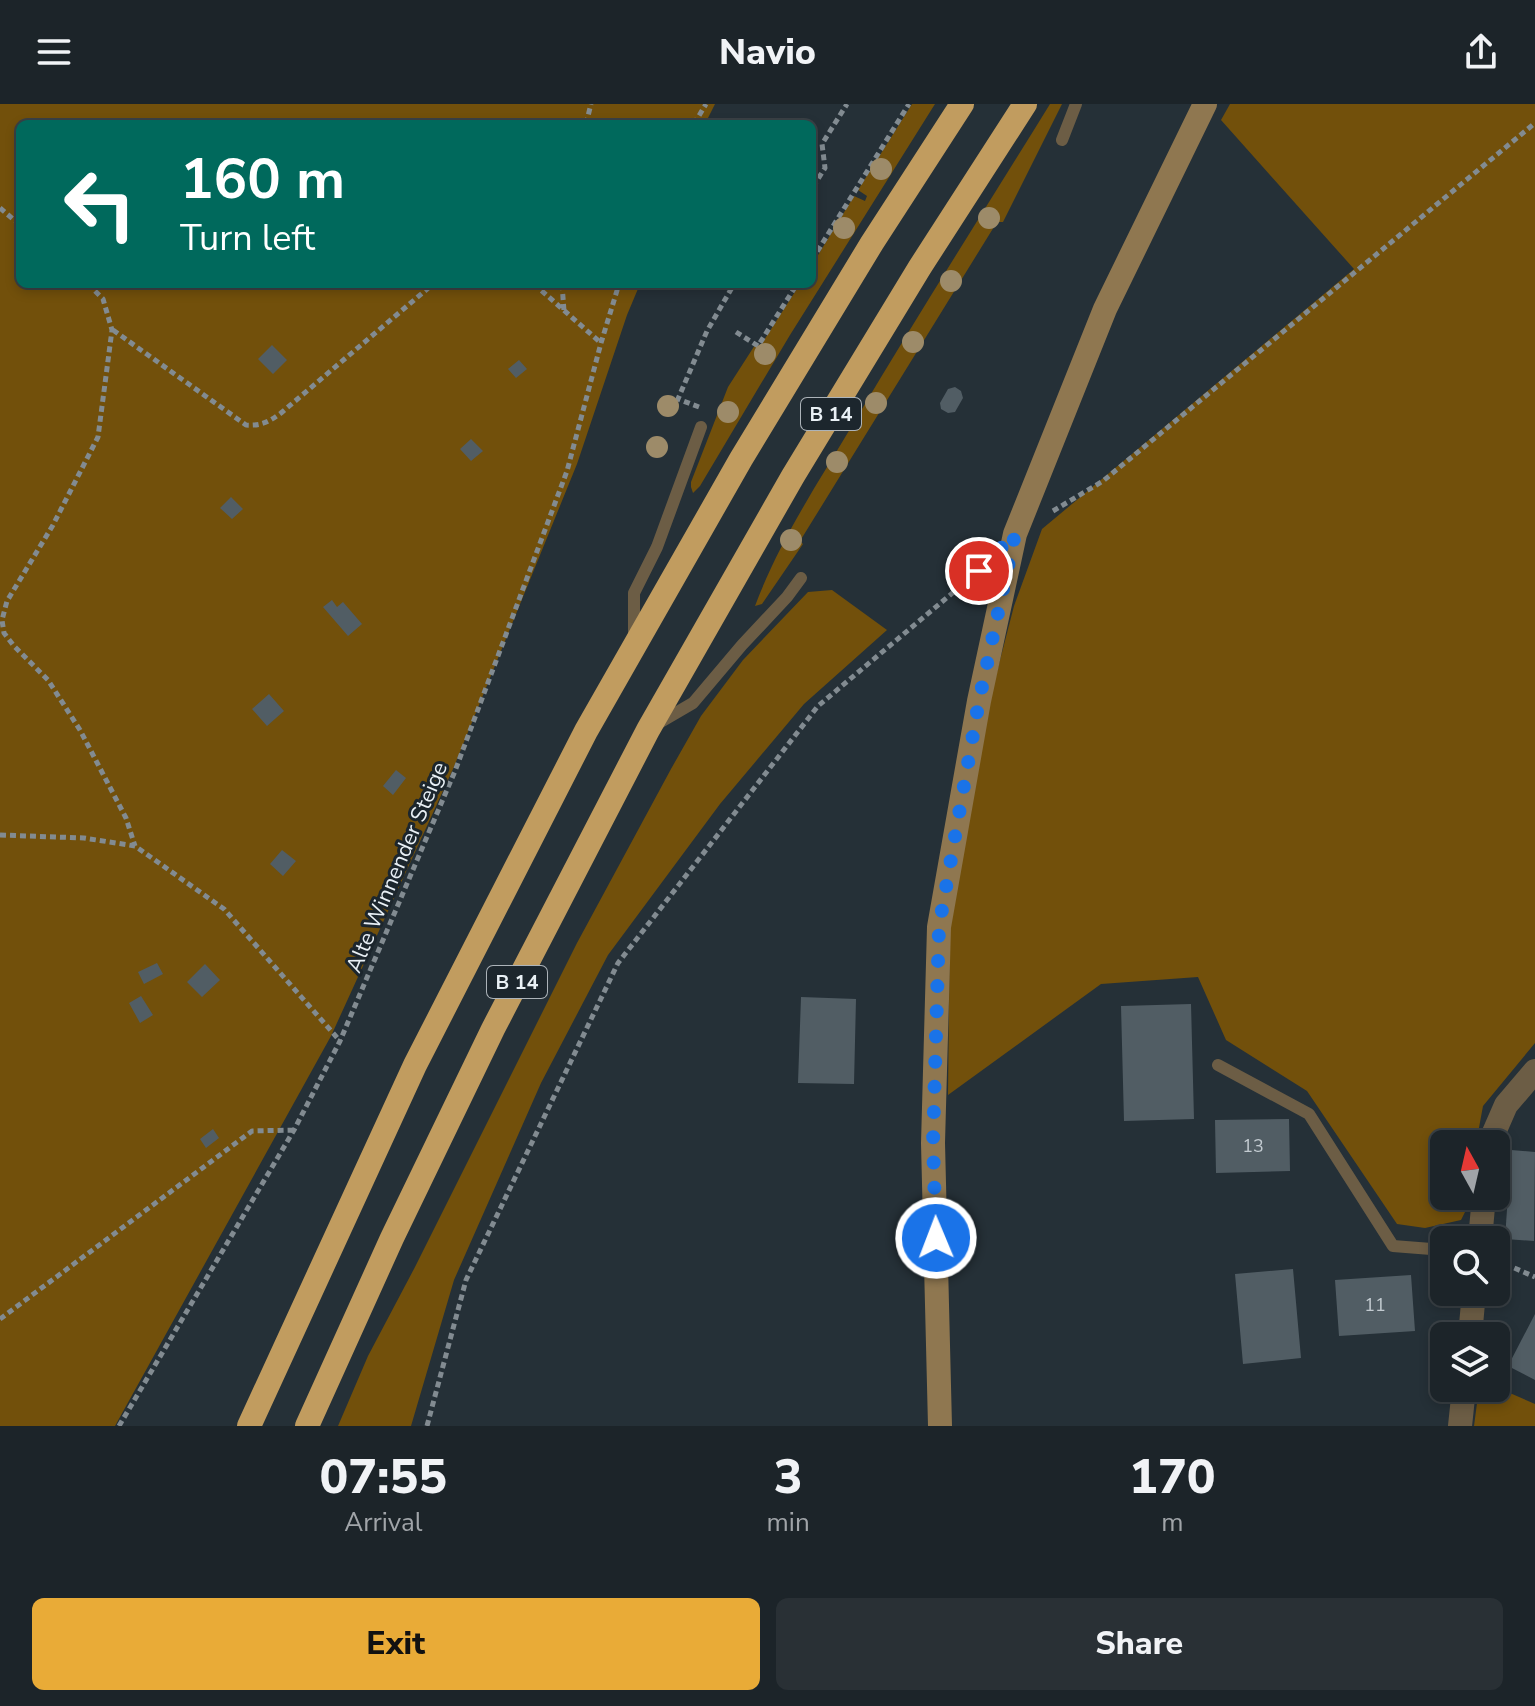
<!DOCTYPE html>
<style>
:root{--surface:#1c2429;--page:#293035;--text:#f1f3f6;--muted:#a0a4a8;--line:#3a4146;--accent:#e9ab37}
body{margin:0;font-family:"Nunito Sans",sans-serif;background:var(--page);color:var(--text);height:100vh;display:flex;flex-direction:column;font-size:30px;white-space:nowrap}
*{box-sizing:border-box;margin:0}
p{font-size:26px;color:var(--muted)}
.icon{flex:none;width:44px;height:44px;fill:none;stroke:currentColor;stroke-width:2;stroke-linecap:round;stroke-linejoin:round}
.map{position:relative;height:1322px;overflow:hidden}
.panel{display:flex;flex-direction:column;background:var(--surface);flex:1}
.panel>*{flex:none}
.guide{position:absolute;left:16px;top:16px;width:800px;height:168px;border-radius:12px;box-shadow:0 4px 12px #0003,0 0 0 2px var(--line);background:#00695c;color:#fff;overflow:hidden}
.needle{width:52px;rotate:352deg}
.tools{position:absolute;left:1430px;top:1026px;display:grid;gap:16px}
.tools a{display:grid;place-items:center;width:80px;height:80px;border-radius:12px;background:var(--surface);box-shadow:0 4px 12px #0003,0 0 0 2px var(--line);font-size:40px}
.pin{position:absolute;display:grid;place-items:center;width:68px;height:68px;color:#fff;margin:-34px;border:4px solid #fff;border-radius:50%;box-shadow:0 2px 8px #0007}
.me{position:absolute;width:88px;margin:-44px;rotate:359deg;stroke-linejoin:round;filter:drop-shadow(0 0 6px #0008)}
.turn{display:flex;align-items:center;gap:28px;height:168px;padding:0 32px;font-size:36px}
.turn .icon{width:104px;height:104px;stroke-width:2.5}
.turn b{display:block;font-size:56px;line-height:68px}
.eta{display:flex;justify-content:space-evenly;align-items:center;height:136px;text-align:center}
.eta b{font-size:48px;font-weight:800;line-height:56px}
.cta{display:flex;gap:16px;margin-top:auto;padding:16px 32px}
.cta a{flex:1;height:92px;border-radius:12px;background:var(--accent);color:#111;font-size:32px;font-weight:800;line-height:92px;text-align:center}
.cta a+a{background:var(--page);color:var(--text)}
header{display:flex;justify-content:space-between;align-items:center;height:104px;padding:0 32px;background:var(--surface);font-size:36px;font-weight:800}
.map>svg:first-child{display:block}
.green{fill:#72500b}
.building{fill:#515d64}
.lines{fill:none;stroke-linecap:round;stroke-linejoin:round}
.path{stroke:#828b91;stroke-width:5;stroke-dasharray:6 4;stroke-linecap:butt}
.lane{stroke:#6c5d45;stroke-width:12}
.street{stroke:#6c5d45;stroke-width:24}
.secondary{stroke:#8f7750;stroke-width:24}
.highway{stroke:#c19c5f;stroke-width:24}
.tree{fill:#9d8b69}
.route{stroke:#1a73e8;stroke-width:14;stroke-dasharray:0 25.2}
.labels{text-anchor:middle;stroke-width:6;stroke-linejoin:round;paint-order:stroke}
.number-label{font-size:18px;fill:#c3cbd1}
.shield{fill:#1c262d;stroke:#acb3b9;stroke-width:2}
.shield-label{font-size:20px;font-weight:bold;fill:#e9f0f5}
.street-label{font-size:22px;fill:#e9f0f5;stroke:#1c262d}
</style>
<header><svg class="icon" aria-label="menu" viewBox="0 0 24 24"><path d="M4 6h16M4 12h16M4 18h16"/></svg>Navio<svg class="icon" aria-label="share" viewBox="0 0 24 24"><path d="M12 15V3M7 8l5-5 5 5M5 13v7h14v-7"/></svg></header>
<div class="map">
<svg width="1535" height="1322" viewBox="0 0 1535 1322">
<rect width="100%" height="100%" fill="#253037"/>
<path class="green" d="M0 0H715L705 20H20V180H640L627 211 577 360 453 665 331 932 115 1322H0Z
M912 0H935L790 231 700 382 693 389 691 383V378L728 283 755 241 759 244 800 180H812V161L854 92 865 97 867 92 858 86Z
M1050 0H1062L1003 118H997L800 437 803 440 762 500 755 502C780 435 820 376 856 315 919 209 985 105 1050 0Z
M1230 0H1535V939L1483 1002 1476 1040H1444V1092H1468L1466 1106 1461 1116 1425 1124 1397 1120 1307 987 1226 936 1198 873 1101 880 948 991 950 809 992 587 1014 502 1042 425 1354 165 1221 16Z
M832 486 887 526 804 600 720 700 608 851 541 979 454 1176 411 1322H338L368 1252 415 1163 577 839 671 665 701 612 743 556 808 488Z
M1496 1283 1535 1300V1322H1474L1479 1284Z"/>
<path class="building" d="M272 241 287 256 273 270 258 255Z
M519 256 527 265 516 274 508 265Z
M955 283 961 287 963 294 955 308 948 309 941 305 940 299 948 285Z
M471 335 483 347 471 357 460 345Z
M231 393 243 405 232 415 220 404Z
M332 496 337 503 343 498 362 520 348 532 323 503Z
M269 590 284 607 267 622 252 605Z
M396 666 406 674 393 691 383 682Z
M282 746 296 757 283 772 270 760Z
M157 859 163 870 144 880 138 868Z
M205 860 220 876 202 893 187 878Z
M141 892 153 911 140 919 129 899Z
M801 893 856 895 854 980 798 979Z
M1191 900 1194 1015 1124 1017 1121 902Z
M1289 1015 1290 1067 1216 1069 1215 1016Z
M213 1025 219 1034 206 1044 200 1035Z
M1511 1046 1535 1048 1534 1137 1505 1135Z
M1293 1165 1301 1254 1243 1260 1235 1170Z
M1411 1171 1415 1227 1339 1232 1335 1176Z
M1535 1210V1276L1508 1262Z"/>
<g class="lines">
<path class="path" d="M586 20 591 0
M694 20 706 0
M812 81H814L825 64 822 40 847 0
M0 104 20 121
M812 156 909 0
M88 180 103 195 112 226 98 333 53 421 7 497 2 516 4 529 14 542 48 576 80 626 126 714 135 742
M534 180 601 239
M562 180 564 207
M113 226 246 321C261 322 269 318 281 309L433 180
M736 228 758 242 797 180
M699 303 678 295 707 227 734 180
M1053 407 1103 377 1535 19
M0 731 84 734 135 742 224 805 340 937
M1496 1156 1535 1173
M0 1215 252 1027 293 1026
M119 1322 294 1026 340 937 455 667 567 367 601 239 619 180
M427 1322 466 1176 618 859 818 602 981 465"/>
<path class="lane" d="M1062 36 1076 0
M634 535V489L657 443 701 323
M657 620 693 599 742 541 787 493 801 474
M1218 961 1309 1010 1393 1142 1444 1146"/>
<path class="street" d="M1489 1040 1506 1001 1535 967
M1480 1136 1484 1092
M1470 1232 1474 1188
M1460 1322 1464 1284"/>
<path class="secondary" d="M940 1322 933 1039 939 823 979 597 1015 430 1105 205 1205 0"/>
<path class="highway" d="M249 1322 415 961 586 627 741 355 872 139 962 0
M307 1322 392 1134 493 925 648 626 793 372 920 163 1025 0"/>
</g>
<g class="tree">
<circle cx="881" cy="65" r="11"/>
<circle cx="989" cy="114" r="11"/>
<circle cx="844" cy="124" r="11"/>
<circle cx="951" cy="177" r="11"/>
<circle cx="913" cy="238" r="11"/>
<circle cx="765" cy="250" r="11"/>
<circle cx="876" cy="299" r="11"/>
<circle cx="668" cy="302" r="11"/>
<circle cx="728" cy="308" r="11"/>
<circle cx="657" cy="343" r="11"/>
<circle cx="837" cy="358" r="11"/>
<circle cx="791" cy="436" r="11"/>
</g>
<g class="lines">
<path class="route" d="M936 1134 933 1039 939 823 979 597 1015 430 979 467"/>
</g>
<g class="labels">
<g class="number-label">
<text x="1253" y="1048">13</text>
<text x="1375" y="1207">11</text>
</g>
<g class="shield">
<rect x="801" y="294" width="60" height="32" rx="6"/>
<rect x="487" y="862" width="60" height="32" rx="6"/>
</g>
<g class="shield-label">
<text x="831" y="317">B 14</text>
<text x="517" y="885">B 14</text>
</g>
<g class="street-label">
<text transform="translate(396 763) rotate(-67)" y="8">Alte Winnender Steige</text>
</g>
</g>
</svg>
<div class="tools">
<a><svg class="needle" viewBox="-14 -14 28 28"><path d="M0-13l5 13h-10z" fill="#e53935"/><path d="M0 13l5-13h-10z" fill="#a0a4a8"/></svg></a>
<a><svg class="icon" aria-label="search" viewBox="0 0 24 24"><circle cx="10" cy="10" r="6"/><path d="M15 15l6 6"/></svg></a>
<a><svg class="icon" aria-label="layers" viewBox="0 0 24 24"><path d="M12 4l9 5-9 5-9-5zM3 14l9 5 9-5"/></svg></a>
</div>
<div class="pin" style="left:979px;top:467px;background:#d93025"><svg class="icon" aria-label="arrive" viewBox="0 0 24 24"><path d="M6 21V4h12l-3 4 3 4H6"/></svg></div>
<svg class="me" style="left:936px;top:1134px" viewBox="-20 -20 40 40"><circle r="17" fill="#1a73e8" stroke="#fff" stroke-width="3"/><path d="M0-11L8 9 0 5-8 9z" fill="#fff"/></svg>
<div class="guide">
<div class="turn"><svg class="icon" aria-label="left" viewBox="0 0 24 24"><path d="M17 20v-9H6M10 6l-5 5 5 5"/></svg><div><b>160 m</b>Turn left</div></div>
</div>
</div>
<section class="panel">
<div class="eta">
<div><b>07:55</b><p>Arrival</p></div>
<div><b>3</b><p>min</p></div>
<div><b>170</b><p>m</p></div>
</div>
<div class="cta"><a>Exit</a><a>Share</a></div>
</section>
